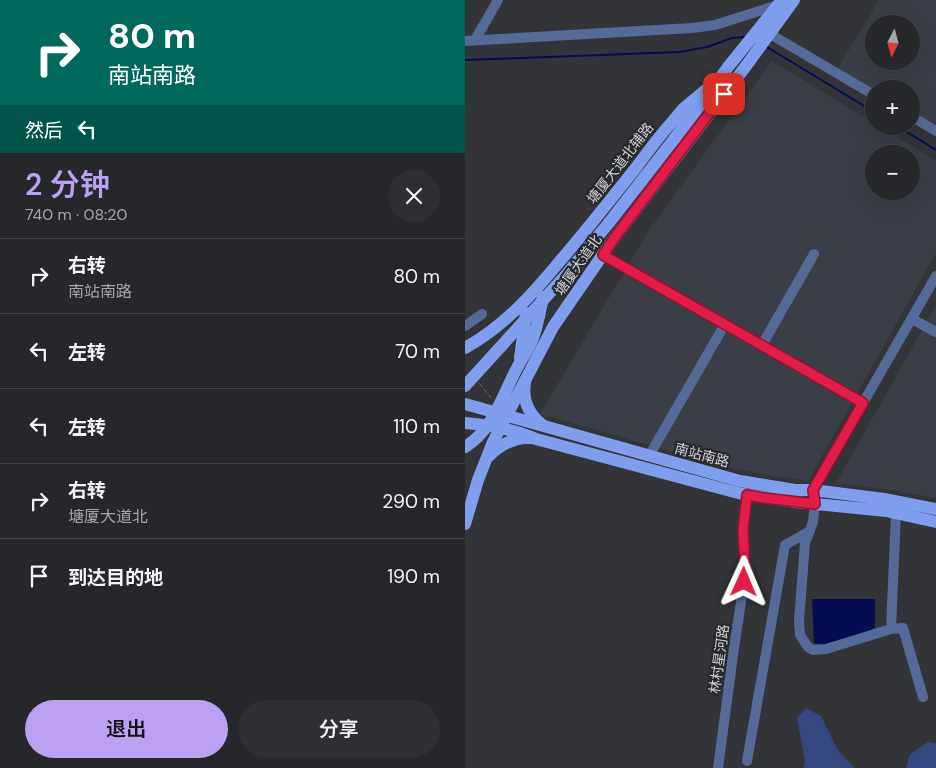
<!DOCTYPE html>
<html lang="zh">
<meta charset="utf-8">
<style>
:root{--surface:#26272a;--page:#2e2f32;--text:#f1f3f6;--muted:#a4a5a8;--line:#424447;--accent:#bca0f2}
body{margin:0;font-family:"DM Sans","Noto Sans SC",sans-serif;background:var(--page);color:var(--text);height:100vh;display:flex;flex-direction:column;font-size:19px;white-space:nowrap}
*{box-sizing:border-box;margin:0}
p{font-size:16px;color:var(--muted)}
.icon{flex:none;width:28px;height:28px;fill:none;stroke:currentColor;stroke-width:2;stroke-linecap:round;stroke-linejoin:round}
.map{position:relative;flex:1;overflow:hidden}
.drawer{display:flex;flex-direction:column;background:var(--surface);width:465px}
.drawer>*{flex:none}
.guide{background:#00695c;color:#fff;overflow:hidden}
.needle{width:32px;rotate:186deg}
.controls{position:absolute;left:400px;top:15px;display:grid;gap:10px}
.controls a{display:grid;place-items:center;width:55px;height:55px;border-radius:50%;background:var(--surface);box-shadow:0 5px 20px #0002,0 0 0 1px var(--line);font-size:25px}
.pin{position:absolute;display:grid;place-items:center;width:42px;height:42px;color:#fff;margin:-21px;border-radius:10px;box-shadow:0 2px 8px #0006}
.me{position:absolute;width:55px;margin:-28px;rotate:1deg;stroke-linejoin:round;filter:drop-shadow(0 0 4px #0008)}
.turn{display:flex;align-items:center;gap:18px;height:105px;padding:0 25px;font-size:22px}
.turn .icon{width:65px;height:65px;stroke-width:2.5}
.turn b{display:block;font-size:35px;line-height:42px}
.then{display:flex;align-items:center;height:48px;padding:0 25px;background:#0003;gap:10px;font-size:19px}
.round{display:grid;place-items:center;flex:none;width:52px;height:52px;border-radius:26px;background:var(--page)}
.summary{display:flex;align-items:center;justify-content:space-between;height:85px;padding:0 25px}
h1{font-size:30px;font-weight:600;line-height:38px;color:var(--accent)}
.cta{display:flex;gap:10px;margin-top:auto;padding:10px 25px}
.cta a{flex:1;height:58px;border-radius:30px;background:var(--accent);color:#111;font-size:20px;font-weight:600;line-height:58px;text-align:center}
.cta a+a{background:var(--page);color:var(--text)}
ul{padding:0;list-style:none}
li{display:flex;align-items:center;gap:15px;height:75px;padding:0 25px;border-top:1px solid var(--line)}
li div{flex:1}
li b{display:block;font-size:19px}
li em{font-style:normal}
main{display:flex;flex:1;min-height:0}
.map>svg:first-child{display:block}
.built{fill:#3a3e47;fill-rule:evenodd}
.green{fill:#354980}
.water{fill:#050c4f}
.lines{fill:none;stroke-linecap:round;stroke-linejoin:round}
.stream{stroke:#050c4f;stroke-width:2}
.path{stroke:#6a6b6f;stroke-width:1;stroke-dasharray:5 2.5;stroke-linecap:butt}
.minor{stroke:#566a9a;stroke-width:10}
.major{stroke:#7f9eed;stroke-width:12}
.major-bridge{stroke:#7f9eed;stroke-width:12}
.route-casing{stroke:#92132f;stroke-width:12}
.route{stroke:#e11d48;stroke-width:9}
.labels{text-anchor:middle;stroke-width:4.5;stroke-linejoin:round;paint-order:stroke}
.street-label{font-size:14px;fill:#d1d2d4;stroke:#282a2e}
</style>
<main>
<section class="drawer">
<div class="guide">
<div class="turn"><svg class="icon" aria-label="right" viewBox="0 0 24 24"><path d="M7 20v-9h11M14 6l5 5-5 5"/></svg><div><b>80 m</b>南站南路</div></div>
<div class="then">然后<svg class="icon" aria-label="left" viewBox="0 0 24 24"><path d="M17 20v-9H6M10 6l-5 5 5 5"/></svg></div>
</div>
<div class="summary"><div><h1>2 分钟</h1><p>740 m · 08:20</p></div><a class="round"><svg class="icon" aria-label="close" viewBox="0 0 24 24"><path d="M6 6l12 12M18 6L6 18"/></svg></a></div>
<ul>
<li><svg class="icon" aria-label="right" viewBox="0 0 24 24"><path d="M7 20v-9h11M14 6l5 5-5 5"/></svg><div><b>右转</b><p>南站南路</p></div><em>80 m</em></li>
<li><svg class="icon" aria-label="left" viewBox="0 0 24 24"><path d="M17 20v-9H6M10 6l-5 5 5 5"/></svg><div><b>左转</b></div><em>70 m</em></li>
<li><svg class="icon" aria-label="left" viewBox="0 0 24 24"><path d="M17 20v-9H6M10 6l-5 5 5 5"/></svg><div><b>左转</b></div><em>110 m</em></li>
<li><svg class="icon" aria-label="right" viewBox="0 0 24 24"><path d="M7 20v-9h11M14 6l5 5-5 5"/></svg><div><b>右转</b><p>塘厦大道北</p></div><em>290 m</em></li>
<li><svg class="icon" aria-label="arrive" viewBox="0 0 24 24"><path d="M6 21V4h12l-3 4 3 4H6"/></svg><div><b>到达目的地</b></div><em>190 m</em></li>
</ul>
<div class="cta"><a>退出</a><a>分享</a></div>
</section>
<div class="map">
<svg width="471" height="768" viewBox="0 0 471 768">
<rect width="100%" height="100%" fill="#323438"/>
<path class="built" d="M414 0H471V126L446 111V89H409L373 68ZM409 24H446V61H409Z
M307 61 409 123V126H414L471 161V253L343 481 302 475 258 466 75 414 184 230ZM409 154H446V191H409Z
M471 305V498L421 489 371 483Z"/>
<path class="green" d="M341 708 356 716 372 749 390 768H339L340 761 332 718Z
M463 742 471 743V768H441L445 754Z"/>
<path class="water" d="M347 599H410V627L398 636 361 646 349 643Z"/>
<g class="lines">
<path class="stream" d="M302 47 409 112
M0 60 215 52 242 47 267 38 280 37
M432 126 471 150"/>
<path class="path" d="M14 383 26 398"/>
<path class="minor" d="M305 34 409 95
M10 40 33 0
M0 41 227 28 250 25 313 5
M446 116 471 131
M138 255 398 403
M447 319 471 332
M0 326 17 314
M297 345 349 254
M184 456 260 324
M426 629 431 513
M458 697 438 628 426 629 361 649 348 650 343 647 335 635 334 621 340 543 348 522 350 504 348 490 471 276
M282 761 320 545 345 531
M253 768 269 648 279 582 280 567 278 530 282 495"/>
<path class="major" d="M210 138 239 100 263 67 317 0
M0 348C38 327 68 294 95 261 121 231 145 200 170 169 182 153 194 136 208 121L219 108 256 77
M55 358 61 313
M60 383C57 401 64 415 79 426
M0 404 275 481 330 490H348L419 499 471 509
M0 423C25 425 48 429 71 439L277 494 331 502 421 511 471 522
M0 447C28 430 37 396 52 368 57 358 64 349 68 338 73 325 75 311 78 297
M24 456C36 444 49 437 66 438
M0 524 13 480 28 442 88 327 150 237 281 66 329 0"/>
<path class="major-bridge" d="M0 386 100 276 143 224 210 138"/>
</g>
<g class="lines">
<g class="route-casing">
<path id="route" d="M259 94 150 237 138 255 398 403 348 490 350 504 299 498 282 495 278 530 280 567 279 582"/>
</g>
<use href="#route" class="route"/>
</g>
<g class="labels">
<g class="street-label">
<text transform="translate(155 163) rotate(-52)" y="5">塘厦大道北辅路</text>
<text transform="translate(113 265) rotate(-55)" y="5">塘厦大道北</text>
<text transform="translate(237 455) rotate(15)" y="5">南站南路</text>
<text transform="translate(254 659) rotate(-82)" y="5">林村星河路</text>
</g>
</g>
</svg>
<div class="controls">
<a><svg class="needle" viewBox="-14 -14 28 28"><path d="M0-13l5 13h-10z" fill="#e53935"/><path d="M0 13l5-13h-10z" fill="#a4a5a8"/></svg></a>
<a>+</a>
<a>−</a>
</div>
<div class="pin" style="left:259px;top:94px;background:#d93025"><svg class="icon" aria-label="arrive" viewBox="0 0 24 24"><path d="M6 21V4h12l-3 4 3 4H6"/></svg></div>
<svg class="me" style="left:279px;top:582px" viewBox="-20 -20 40 40"><path d="M0-17L14 15 0 8-14 15z" fill="#e11d48" stroke="#fff" stroke-width="4"/></svg>
</div>
</main>
